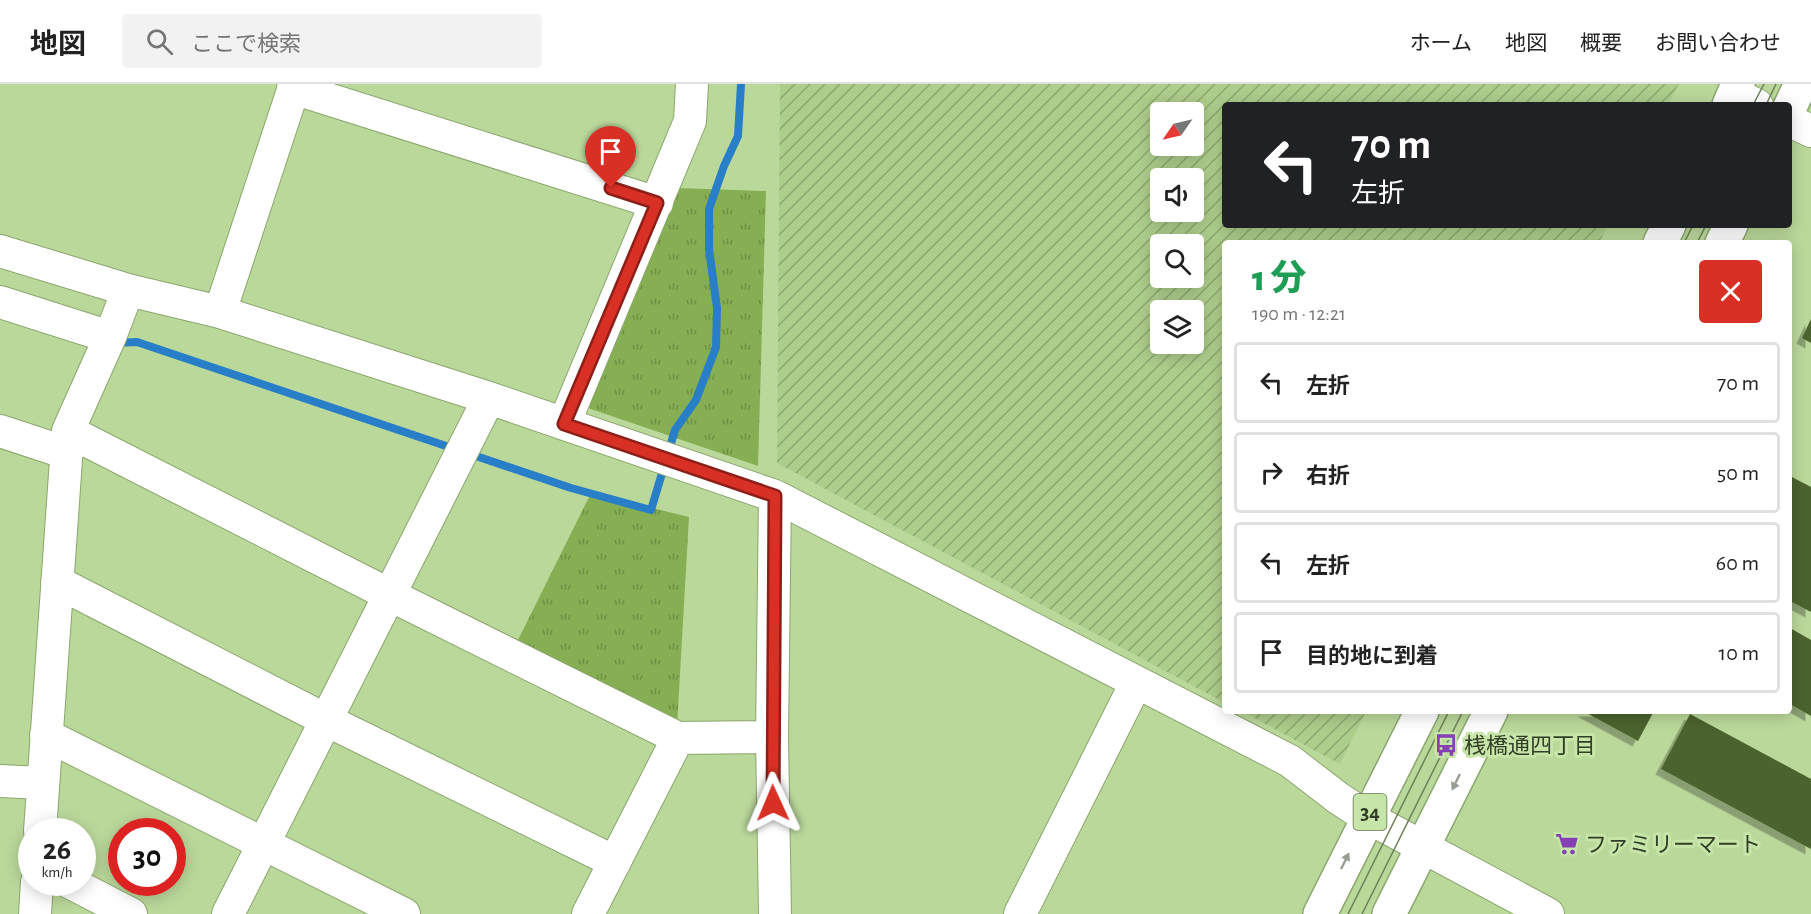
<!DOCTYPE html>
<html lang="ja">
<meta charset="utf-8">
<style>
:root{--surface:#fff;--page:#f2f2f2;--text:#222;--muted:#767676;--line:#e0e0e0}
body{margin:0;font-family:"Alegreya Sans","Noto Sans JP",sans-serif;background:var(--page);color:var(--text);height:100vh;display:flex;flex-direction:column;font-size:22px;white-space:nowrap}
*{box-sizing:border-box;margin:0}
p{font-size:20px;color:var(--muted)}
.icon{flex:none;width:33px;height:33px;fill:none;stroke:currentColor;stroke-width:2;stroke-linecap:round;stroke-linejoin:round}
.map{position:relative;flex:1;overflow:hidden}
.side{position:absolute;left:1222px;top:156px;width:570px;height:474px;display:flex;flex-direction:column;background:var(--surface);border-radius:6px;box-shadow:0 3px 15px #0003}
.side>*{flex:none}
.top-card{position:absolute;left:1222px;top:18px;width:570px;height:126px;border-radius:6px;box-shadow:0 3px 15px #0003;background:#202124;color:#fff;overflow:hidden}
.needle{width:39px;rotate:236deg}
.tools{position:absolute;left:1150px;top:18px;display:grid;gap:12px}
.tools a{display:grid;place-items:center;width:54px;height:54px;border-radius:6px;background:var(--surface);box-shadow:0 3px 15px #0003;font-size:30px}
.speed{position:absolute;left:18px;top:734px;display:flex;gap:12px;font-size:30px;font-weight:700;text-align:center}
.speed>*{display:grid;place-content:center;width:78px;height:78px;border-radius:50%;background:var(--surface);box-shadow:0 3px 15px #0003;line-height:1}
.speed small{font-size:15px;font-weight:400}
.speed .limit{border:9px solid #d22;background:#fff;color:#111}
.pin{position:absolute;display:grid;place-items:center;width:51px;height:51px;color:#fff;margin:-62px -26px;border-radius:50% 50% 50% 0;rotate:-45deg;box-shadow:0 0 6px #0007}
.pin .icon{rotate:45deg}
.me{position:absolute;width:66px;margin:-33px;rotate:359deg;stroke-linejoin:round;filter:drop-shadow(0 0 4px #0008)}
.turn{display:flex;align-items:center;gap:21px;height:126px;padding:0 30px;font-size:27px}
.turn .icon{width:78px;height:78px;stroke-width:2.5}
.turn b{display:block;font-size:42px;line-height:51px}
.round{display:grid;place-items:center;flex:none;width:63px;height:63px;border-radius:6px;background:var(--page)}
.overview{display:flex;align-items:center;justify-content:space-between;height:102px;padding:0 30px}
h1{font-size:36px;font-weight:800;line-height:45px;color:#1e9e55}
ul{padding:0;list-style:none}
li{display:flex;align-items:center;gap:18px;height:81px;margin:0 12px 9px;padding:0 18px;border:3px solid var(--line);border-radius:6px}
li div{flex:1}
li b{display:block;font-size:22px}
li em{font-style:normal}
header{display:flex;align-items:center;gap:36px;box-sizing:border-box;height:84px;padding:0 30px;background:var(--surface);border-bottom:2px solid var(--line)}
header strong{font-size:28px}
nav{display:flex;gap:33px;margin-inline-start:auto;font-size:21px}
.search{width:420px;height:54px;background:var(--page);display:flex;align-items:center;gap:15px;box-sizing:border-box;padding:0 21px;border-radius:6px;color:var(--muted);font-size:22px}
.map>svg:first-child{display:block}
.industrial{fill:url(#industrial-furrows);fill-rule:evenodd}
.grass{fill:url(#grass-tufts)}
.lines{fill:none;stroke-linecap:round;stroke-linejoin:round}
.stream{stroke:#287ec7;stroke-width:8}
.building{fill:#4c642d;filter:url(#shadow)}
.minor-casing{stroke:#8aa66c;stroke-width:34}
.primary-casing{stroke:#8aa66c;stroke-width:36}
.minor{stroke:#fff;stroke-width:32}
.primary{stroke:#fff;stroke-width:33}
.tram{stroke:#6d8058;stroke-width:1.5}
.oneway{fill:#989e92}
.route-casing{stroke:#8d1f18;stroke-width:15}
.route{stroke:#d93025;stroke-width:10}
.labels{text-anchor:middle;stroke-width:6;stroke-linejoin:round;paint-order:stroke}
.shield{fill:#c7e5a8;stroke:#5f704d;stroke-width:1.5}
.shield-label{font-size:21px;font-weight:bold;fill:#323e26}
.poi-label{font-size:22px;fill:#323e26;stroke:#c7e5a8;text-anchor:start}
</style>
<header>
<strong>地図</strong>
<div class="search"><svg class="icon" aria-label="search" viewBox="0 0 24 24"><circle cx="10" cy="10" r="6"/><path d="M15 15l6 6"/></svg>ここで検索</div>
<nav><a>ホーム</a><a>地図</a><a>概要</a><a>お問い合わせ</a></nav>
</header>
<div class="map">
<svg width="1811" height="830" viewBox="0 0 1811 830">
<defs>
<pattern id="industrial-furrows" width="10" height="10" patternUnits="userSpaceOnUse" patternTransform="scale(1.5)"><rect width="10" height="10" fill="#adcd8b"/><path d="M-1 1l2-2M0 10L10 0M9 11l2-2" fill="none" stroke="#8da871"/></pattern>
<pattern id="grass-tufts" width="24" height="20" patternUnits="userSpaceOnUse" patternTransform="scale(1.5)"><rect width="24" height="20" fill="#86af53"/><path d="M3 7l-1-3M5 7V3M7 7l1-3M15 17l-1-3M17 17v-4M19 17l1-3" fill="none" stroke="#6e9045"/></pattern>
<filter id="shadow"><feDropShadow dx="-5.5" dy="5.5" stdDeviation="0" flood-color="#0004"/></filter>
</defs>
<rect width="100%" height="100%" fill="#bbd89b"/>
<path class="industrial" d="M780 0H1679L1668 21H1226V141H1608L1599 159H1226L1225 619 777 379ZM1161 28H1194V62H1161ZM1161 94H1194V128H1161ZM1161 160H1194V194H1161ZM1161 226H1194V260H1161Z
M1241 627H1366L1340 680Z"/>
<path class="grass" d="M677 104 766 107 758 382 588 324Z
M591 409 689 433 677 643 515 562Z"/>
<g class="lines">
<path class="stream" d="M115 259 137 258 571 404 651 426 675 346 696 316 716 263 717 224 709 165V125L724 82 738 52 741 0"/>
</g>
<path class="building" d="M1811 235V259L1802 254Z
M1790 392 1811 403V528L1790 517Z
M1790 544 1811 556V632L1790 620Z
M1583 627H1654L1638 657Z
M1690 630 1811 695V765L1661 685Z"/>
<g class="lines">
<g class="minor-casing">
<path id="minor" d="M293 4 657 119
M1734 10 1757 21
M1790 37 1811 47
M0 167 128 206 220 228 489 314 775 412 1290 677 1338 714 1367 733 1548 830
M0 218 110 253
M220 228 295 0
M564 340 690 37 692 0
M0 347 67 369
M68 347 390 511 678 654 588 830
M775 412 772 653 775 830
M57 498 326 636 615 778
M46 651 404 830
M678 654 772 653
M0 697 43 699
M40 747 68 347 110 253 128 206
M69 798 131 830
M35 830 37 798
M228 830 489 314
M1020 830 1136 599"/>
</g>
<g class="primary-casing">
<path id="primary" d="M1729 21 1738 0
M1790 23 1801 0
M1660 159 1669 141
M1722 159 1731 141
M1320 830 1422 627
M1389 830 1491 627"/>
</g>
<use href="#minor" class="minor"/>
<use href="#primary" class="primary"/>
<path class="tram" d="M1753 21 1764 0
M1766 21 1776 0
M1684 159 1693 141
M1697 159 1706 141
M1348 830 1449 627
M1362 830 1463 627"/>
</g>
<defs><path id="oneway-solid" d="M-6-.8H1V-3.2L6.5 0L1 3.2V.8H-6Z" transform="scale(1.5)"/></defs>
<g class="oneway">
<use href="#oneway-solid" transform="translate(1456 698) rotate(116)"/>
<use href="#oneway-solid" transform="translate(1345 777) rotate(-64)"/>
</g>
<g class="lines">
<g class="route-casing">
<path id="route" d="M611 104 657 119 564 340 775 412 773 719"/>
</g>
<use href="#route" class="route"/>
</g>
<defs>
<g id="bus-bare" transform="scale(1.8)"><path d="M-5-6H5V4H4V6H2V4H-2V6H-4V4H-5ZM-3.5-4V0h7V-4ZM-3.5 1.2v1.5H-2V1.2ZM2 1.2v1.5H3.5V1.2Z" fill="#8540b3" stroke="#c7e5a8" stroke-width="2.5" paint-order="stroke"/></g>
<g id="supermarket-bare" transform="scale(1.8)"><path d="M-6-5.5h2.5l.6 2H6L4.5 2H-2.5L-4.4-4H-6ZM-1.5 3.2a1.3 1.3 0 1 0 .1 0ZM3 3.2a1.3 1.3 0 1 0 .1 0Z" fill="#8540b3" stroke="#c7e5a8" stroke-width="2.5" paint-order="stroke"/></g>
</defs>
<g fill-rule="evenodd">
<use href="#bus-bare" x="1446" y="661"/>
<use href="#supermarket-bare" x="1567" y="760"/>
</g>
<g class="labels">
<rect class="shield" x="1353.5" y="710" width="33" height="36" rx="4.5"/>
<g class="shield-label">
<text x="1370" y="735">34</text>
</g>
<g class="poi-label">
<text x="1464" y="669">桟橋通四丁目</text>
<text x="1585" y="768">ファミリーマート</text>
</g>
</g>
</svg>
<div class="tools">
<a><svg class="needle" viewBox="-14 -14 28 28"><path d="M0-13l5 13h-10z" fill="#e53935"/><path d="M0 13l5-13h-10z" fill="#767676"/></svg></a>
<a><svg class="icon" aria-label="sound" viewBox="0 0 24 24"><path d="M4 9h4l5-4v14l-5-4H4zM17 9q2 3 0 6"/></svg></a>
<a><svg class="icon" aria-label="search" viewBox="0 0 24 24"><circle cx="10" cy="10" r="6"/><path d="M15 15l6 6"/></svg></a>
<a><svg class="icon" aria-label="layers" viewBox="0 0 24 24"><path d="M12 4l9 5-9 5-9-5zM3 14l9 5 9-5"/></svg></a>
</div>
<div class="speed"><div>26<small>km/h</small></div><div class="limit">30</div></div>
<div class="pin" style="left:611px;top:104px;background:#d93025"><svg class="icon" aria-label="arrive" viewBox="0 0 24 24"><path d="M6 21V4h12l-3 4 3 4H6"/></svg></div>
<svg class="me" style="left:773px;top:719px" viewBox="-20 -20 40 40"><path d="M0-17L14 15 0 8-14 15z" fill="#d93025" stroke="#fff" stroke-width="4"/></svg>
<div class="top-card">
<div class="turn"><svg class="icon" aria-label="left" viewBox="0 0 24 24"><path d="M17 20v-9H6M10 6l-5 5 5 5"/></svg><div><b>70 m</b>左折</div></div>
</div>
<section class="side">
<div class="overview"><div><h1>1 分</h1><p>190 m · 12:21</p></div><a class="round" style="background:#d93025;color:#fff"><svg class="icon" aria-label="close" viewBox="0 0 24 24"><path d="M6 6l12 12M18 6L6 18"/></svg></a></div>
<ul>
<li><svg class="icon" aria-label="left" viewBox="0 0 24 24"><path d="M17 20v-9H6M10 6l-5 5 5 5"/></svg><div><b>左折</b></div><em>70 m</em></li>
<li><svg class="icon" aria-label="right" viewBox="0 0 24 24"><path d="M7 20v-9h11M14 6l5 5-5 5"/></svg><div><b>右折</b></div><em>50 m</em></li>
<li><svg class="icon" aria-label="left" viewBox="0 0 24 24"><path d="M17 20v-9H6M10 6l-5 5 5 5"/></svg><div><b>左折</b></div><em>60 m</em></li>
<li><svg class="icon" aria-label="arrive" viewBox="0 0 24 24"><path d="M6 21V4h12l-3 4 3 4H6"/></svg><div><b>目的地に到着</b></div><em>10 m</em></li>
</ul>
</section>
</div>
